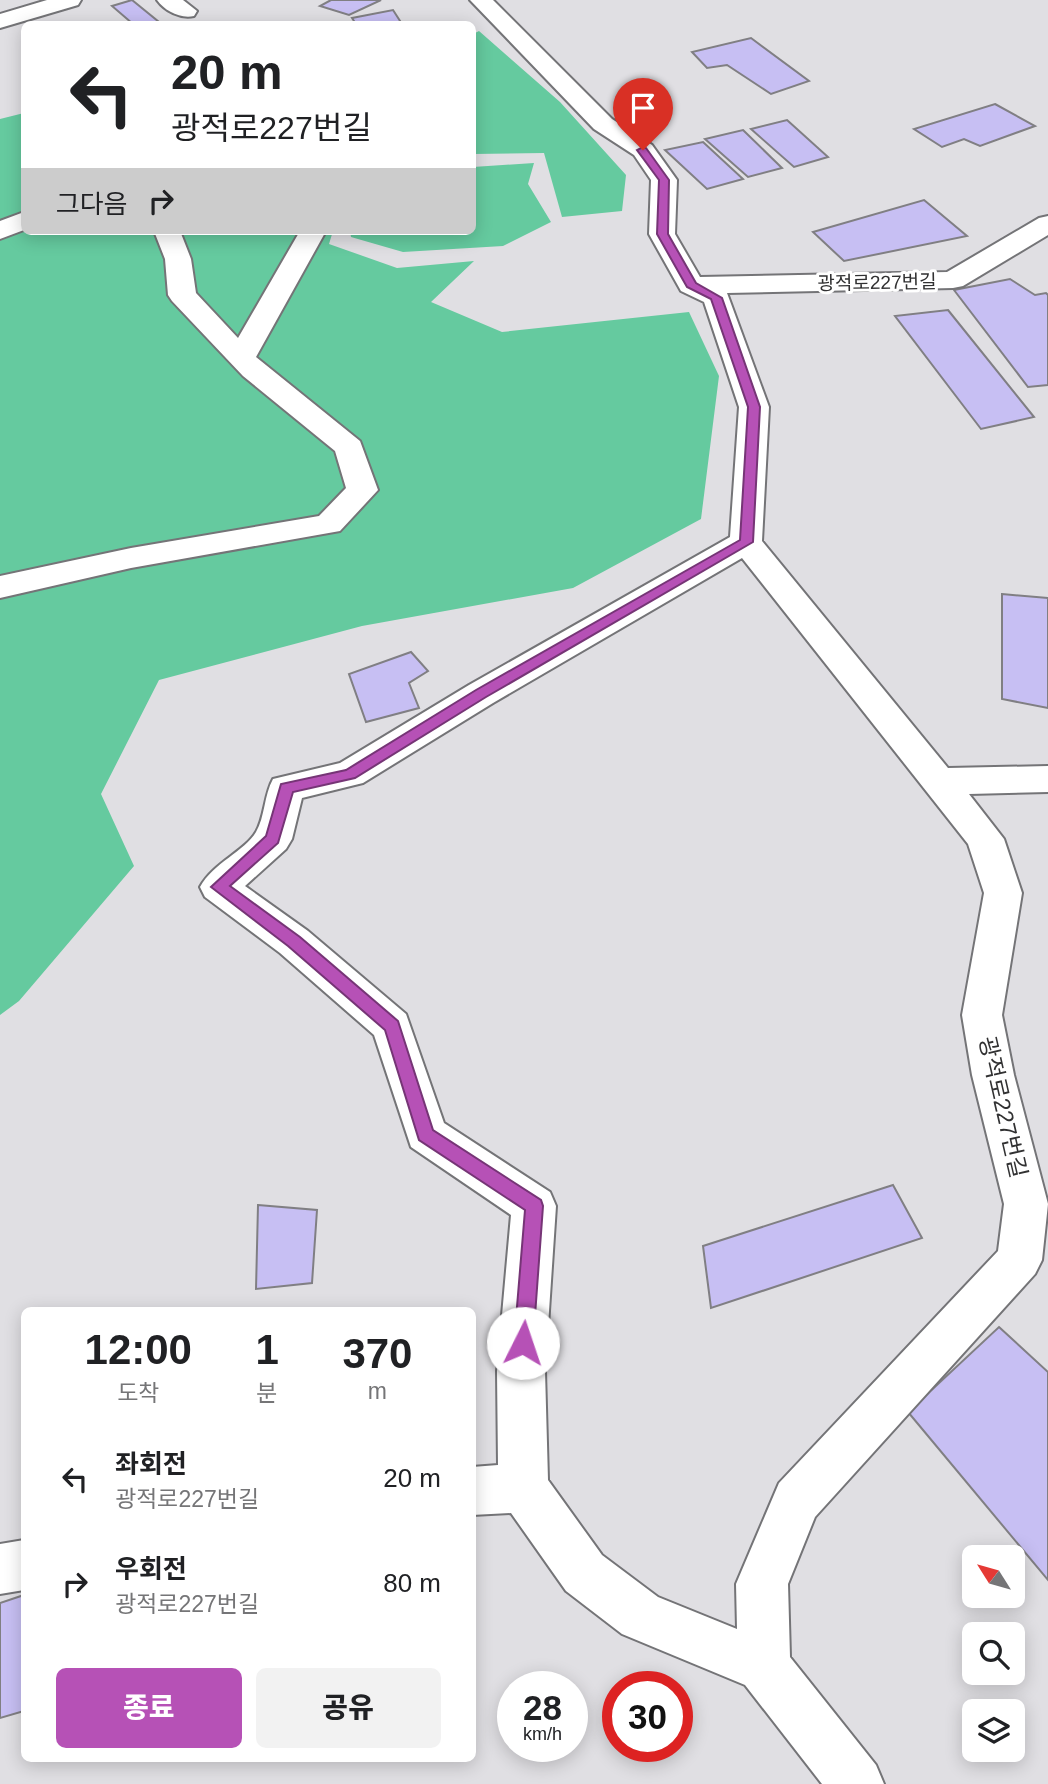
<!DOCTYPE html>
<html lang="ko">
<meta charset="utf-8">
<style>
:root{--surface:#fff;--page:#f2f2f2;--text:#202124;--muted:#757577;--accent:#b651b6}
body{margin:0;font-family:Helvetica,"Noto Sans KR",sans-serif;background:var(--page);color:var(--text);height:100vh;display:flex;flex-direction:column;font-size:26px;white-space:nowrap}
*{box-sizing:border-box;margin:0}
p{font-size:23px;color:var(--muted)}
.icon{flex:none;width:38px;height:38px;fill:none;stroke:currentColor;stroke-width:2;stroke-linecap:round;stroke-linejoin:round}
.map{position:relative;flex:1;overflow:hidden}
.details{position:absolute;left:21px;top:1307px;width:455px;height:455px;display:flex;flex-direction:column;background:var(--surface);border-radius:10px;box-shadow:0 4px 18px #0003}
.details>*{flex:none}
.top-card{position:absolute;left:21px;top:21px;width:455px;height:214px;border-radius:10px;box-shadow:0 4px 18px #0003;background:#fff;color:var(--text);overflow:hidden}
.needle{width:46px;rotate:307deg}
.buttons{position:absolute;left:962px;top:1545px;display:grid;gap:14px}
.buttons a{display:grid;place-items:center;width:63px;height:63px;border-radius:10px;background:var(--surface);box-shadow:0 4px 18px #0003;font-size:35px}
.speed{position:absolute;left:497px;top:1671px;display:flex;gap:14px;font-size:35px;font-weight:700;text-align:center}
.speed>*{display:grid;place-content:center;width:91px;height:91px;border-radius:50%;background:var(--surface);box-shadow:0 4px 18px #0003;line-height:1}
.speed small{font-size:18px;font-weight:400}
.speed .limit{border:10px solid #d22;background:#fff;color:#111}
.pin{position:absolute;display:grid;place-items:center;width:60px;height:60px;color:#fff;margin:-72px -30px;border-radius:50% 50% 50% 0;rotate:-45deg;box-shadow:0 0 7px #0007}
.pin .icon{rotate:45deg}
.me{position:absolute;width:77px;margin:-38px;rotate:4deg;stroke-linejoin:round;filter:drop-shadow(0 0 5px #0008)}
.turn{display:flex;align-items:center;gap:24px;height:147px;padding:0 35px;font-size:32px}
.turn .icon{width:91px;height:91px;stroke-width:2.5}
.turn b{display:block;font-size:49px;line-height:60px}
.then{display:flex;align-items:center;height:66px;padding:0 35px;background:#0003;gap:14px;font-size:26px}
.eta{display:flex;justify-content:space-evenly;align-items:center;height:119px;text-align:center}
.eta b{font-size:42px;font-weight:800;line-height:49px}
.primary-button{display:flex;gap:14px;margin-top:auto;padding:14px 35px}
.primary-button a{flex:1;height:80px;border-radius:10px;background:var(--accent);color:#fff;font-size:28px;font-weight:800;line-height:80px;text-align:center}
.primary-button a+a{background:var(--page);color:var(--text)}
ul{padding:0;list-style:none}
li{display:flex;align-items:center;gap:21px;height:105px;padding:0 35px}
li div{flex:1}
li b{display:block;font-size:26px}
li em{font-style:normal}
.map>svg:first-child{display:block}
.green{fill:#65ca9f}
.building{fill:#c7bff3;stroke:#807f83;stroke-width:2}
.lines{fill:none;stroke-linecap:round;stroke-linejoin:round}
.minor-casing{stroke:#747477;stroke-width:4}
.minor{fill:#fff;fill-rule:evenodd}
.route{fill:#b651b6;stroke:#763576;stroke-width:2}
.labels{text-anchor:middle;stroke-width:6;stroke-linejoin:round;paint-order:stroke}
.far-street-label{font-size:19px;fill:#313132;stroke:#fff}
.street-label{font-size:23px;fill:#313132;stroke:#fff}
</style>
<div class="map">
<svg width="1048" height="1784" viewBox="0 0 1048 1784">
<rect width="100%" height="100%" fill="#e0dfe3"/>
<path class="green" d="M479 31 560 102 626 175 622 211 562 217 544 153 473 154V34Z
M24 113V231H333L329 244 397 268 474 261 431 302 502 332 689 312 719 376 701 519 573 588 362 626 159 680 101 794 134 866 19 1001 0 1015V119Z
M534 163 528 184 551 222 503 246 403 252 351 237 350 231H472L473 167Z"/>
<path class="building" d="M132 0 159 22 133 24 112 6Z
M331 0H381L349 15 320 6Z
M393 10 402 24H356L352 18Z
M751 38 809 81 771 94 727 65 707 68 692 52Z
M995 104 1035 126 980 146 964 139 942 147 914 129Z
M787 120 828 157 794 167 751 129Z
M743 130 782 168 748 177 705 139Z
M703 142 743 179 707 189 665 150Z
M924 200 967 236 844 261 813 232Z
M1010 279 1035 295 1046 293 1048 295V385L1028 387 954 290Z
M948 310 1034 417 981 429 895 316Z
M1002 594 1048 598V708L1002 699Z
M411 652 428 671 409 683 419 708 366 722 349 674Z
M893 1185 922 1238 711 1308 703 1246Z
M258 1205 317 1210 312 1283 256 1289Z
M999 1327 1048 1372V1580L908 1412Z
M24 1595V1711L0 1718V1603Z"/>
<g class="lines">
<g class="minor-casing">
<path id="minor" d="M47 0H81L78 5 0 28V14Z
M157 0H183L197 11 194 16C180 19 165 11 157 0Z
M470 0H493L612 119 652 145 677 180 675 234 700 277 947 272 1039 218 1048 216V235L963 286 953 288 727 293 769 407 762 541 948 768 1048 766V792L969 794 1004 839 1022 893 1002 1015 1014 1075 1048 1204 1042 1260 1035 1274 815 1517 788 1584 790 1657 876 1765 884 1784H822L745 1685 622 1634 566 1591 511 1513 472 1515V1467L498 1465 497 1371 511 1215 411 1147 374 1035 280 953 205 897 200 887C213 863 245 851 256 832 265 817 264 795 273 779L340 763 469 685 730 537 739 407 704 302 681 291 649 234 651 180 634 155 594 129ZM742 558 968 844 984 893 962 1015 972 1075 1004 1204 998 1251 779 1483 736 1584 737 1629 658 1597 602 1555 548 1480 545 1371 556 1206 550 1192 444 1123 406 1014 308 931 245 886 286 849 292 839 302 798 363 783 493 703Z
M24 212V230L0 239V221Z
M154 231H180L191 259 196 293 238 338 300 231H326L256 357 360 441 378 490 340 531 131 568 0 598V576L131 548 319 516 346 488 335 451 243 376 172 301 168 295 165 259Z
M24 1540V1590L0 1594V1544Z"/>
</g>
<use href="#minor" class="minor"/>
</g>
<path class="route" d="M643 147 646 148 669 180 668 234 696 283 722 298 760 407 753 542 486 697 355 778 293 792 278 843 230 886 300 937 398 1021 433 1130 541 1200 543 1206 533 1343 530 1350 523 1353 517 1350 514 1343 525 1210 419 1140 385 1030 288 946 211 887 266 836 281 784 346 770 476 690 740 540 748 407 711 299 687 287 657 234 659 180 637 150Z"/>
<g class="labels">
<g class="far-street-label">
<text transform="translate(877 282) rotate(-1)" y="7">광적로227번길</text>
</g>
<g class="street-label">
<text transform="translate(1003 1107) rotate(77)" y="8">광적로227번길</text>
</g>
</g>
</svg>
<div class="buttons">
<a><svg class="needle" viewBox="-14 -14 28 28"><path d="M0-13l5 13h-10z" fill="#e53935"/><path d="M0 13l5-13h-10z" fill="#757577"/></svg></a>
<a><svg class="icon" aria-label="search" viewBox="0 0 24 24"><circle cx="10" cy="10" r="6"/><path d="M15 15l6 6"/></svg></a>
<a><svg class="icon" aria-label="layers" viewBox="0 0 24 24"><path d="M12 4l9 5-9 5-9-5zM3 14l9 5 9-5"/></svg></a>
</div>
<div class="speed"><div>28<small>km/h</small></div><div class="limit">30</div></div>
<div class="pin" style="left:643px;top:150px;background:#d93025"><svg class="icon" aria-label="arrive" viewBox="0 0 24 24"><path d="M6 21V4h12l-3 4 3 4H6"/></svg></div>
<svg class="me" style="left:523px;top:1343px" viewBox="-20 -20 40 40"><circle r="19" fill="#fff"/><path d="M0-13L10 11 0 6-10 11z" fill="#b651b6"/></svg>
<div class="top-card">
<div class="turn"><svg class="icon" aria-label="left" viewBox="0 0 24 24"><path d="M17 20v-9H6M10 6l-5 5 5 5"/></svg><div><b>20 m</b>광적로227번길</div></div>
<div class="then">그다음<svg class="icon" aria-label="right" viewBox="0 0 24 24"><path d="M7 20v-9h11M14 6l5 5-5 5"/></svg></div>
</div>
<section class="details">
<div class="eta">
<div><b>12:00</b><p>도착</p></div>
<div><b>1</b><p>분</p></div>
<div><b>370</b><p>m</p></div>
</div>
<ul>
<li><svg class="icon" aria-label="left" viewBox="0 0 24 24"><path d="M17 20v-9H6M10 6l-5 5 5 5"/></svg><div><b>좌회전</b><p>광적로227번길</p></div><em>20 m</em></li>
<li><svg class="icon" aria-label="right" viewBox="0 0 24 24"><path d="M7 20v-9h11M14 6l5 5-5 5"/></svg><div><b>우회전</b><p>광적로227번길</p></div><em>80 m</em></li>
</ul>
<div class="primary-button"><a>종료</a><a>공유</a></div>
</section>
</div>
